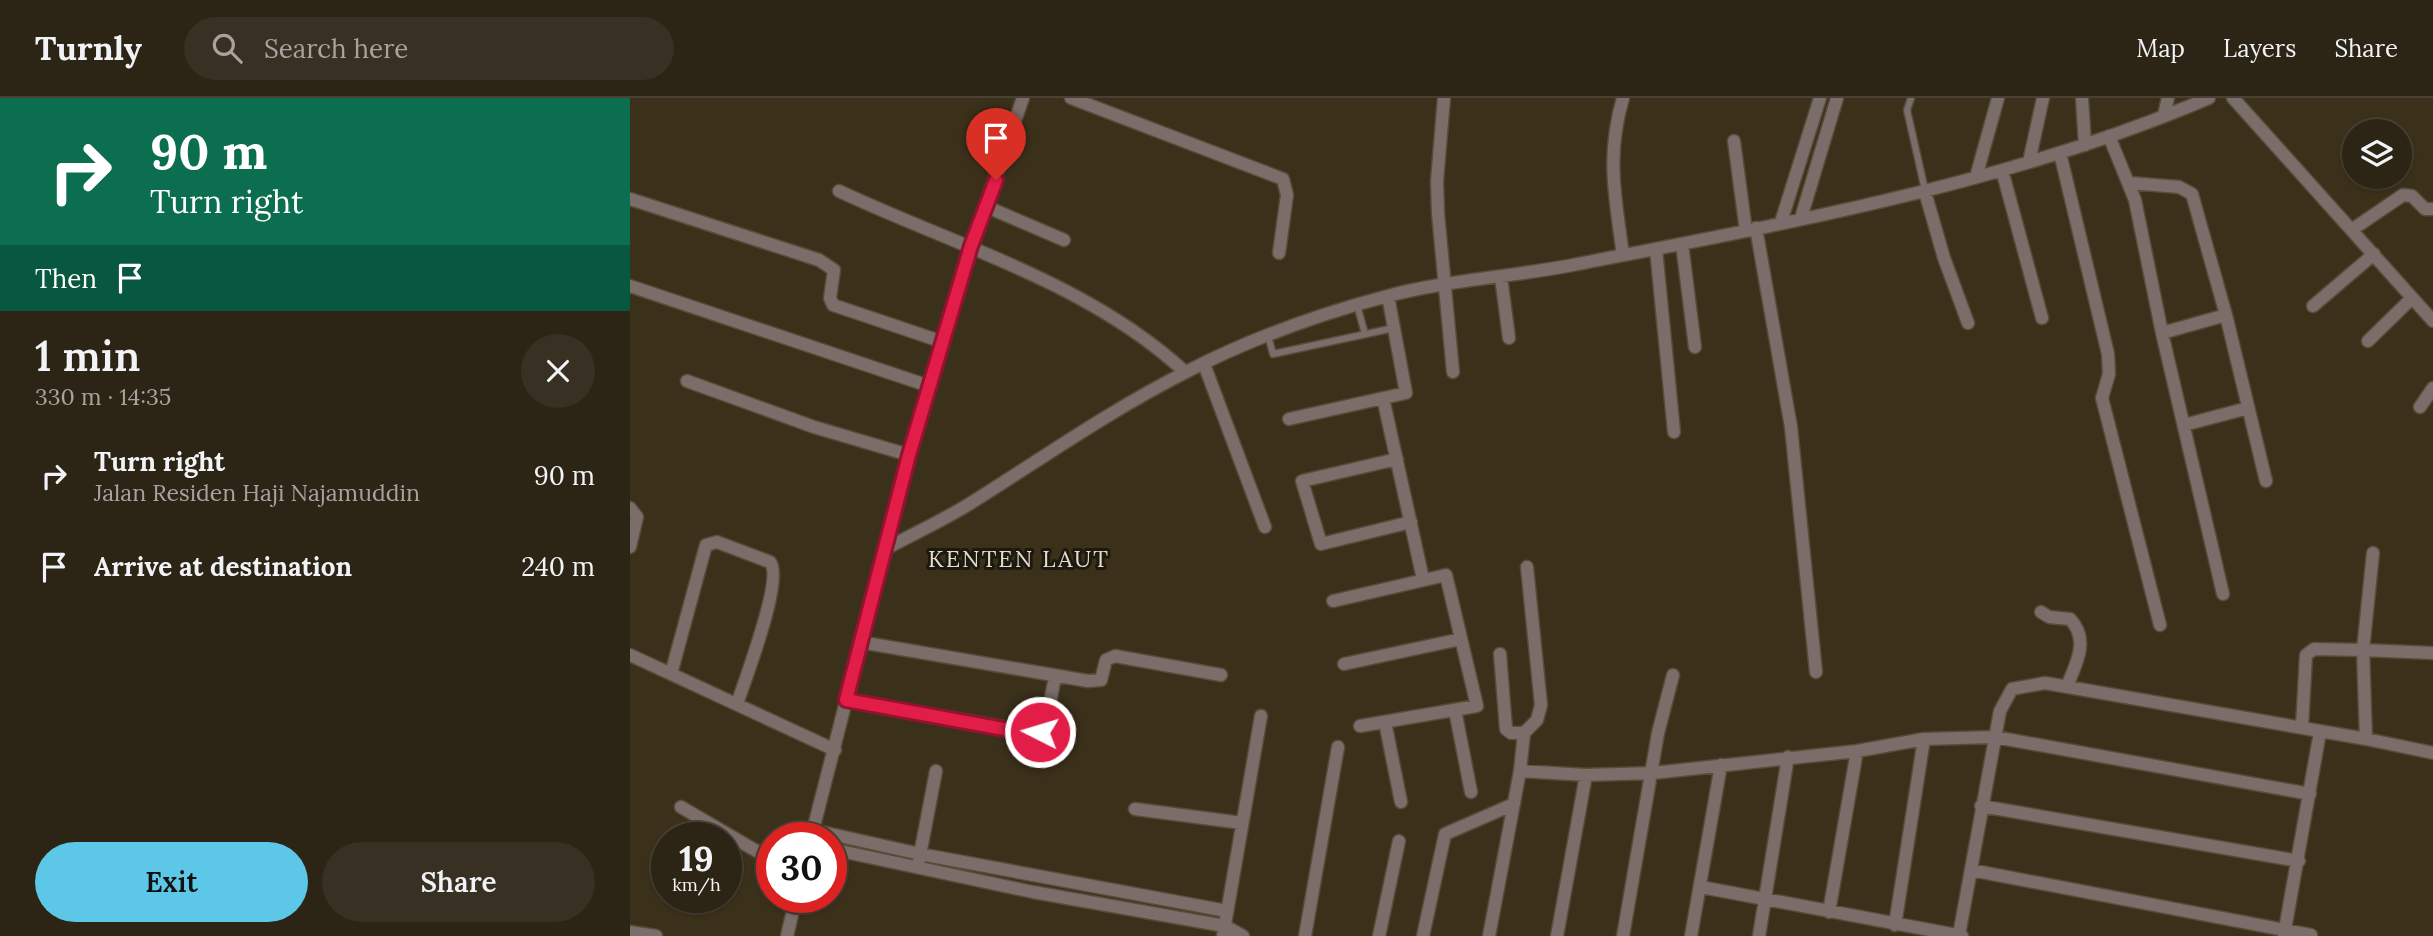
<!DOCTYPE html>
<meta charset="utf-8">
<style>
:root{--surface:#2c2414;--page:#383022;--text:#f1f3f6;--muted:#a6a4a0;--line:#484134;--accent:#5dc7e8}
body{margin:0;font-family:Lora,serif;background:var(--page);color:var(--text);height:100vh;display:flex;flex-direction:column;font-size:26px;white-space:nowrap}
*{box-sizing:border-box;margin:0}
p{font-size:23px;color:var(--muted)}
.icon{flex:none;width:38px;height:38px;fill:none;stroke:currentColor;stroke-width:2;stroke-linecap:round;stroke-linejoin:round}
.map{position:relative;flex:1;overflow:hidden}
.panel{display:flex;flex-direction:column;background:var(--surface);width:630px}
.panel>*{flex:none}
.top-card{background:#0b6e4f;color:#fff;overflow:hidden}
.controls{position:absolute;left:1712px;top:21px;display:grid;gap:14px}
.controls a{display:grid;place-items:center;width:70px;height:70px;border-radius:50%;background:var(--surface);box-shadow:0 2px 5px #0004,0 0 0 2px var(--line);font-size:35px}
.speed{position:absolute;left:21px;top:724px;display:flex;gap:14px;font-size:35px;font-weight:700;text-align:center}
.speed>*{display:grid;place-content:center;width:91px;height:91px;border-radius:50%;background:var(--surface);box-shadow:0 2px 5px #0004,0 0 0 2px var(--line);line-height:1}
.speed small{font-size:18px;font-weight:400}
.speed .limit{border:10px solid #d22;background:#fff;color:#111}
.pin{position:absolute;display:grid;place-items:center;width:60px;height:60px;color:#fff;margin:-72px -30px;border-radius:50% 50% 50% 0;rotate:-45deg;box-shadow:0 0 7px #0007}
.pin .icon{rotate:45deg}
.me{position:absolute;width:77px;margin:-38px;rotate:275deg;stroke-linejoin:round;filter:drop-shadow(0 0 5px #0008)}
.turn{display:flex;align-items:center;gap:24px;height:147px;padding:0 35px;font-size:32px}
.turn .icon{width:91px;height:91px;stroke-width:2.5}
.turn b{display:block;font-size:49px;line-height:60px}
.then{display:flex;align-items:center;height:66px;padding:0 35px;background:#0003;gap:14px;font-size:26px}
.round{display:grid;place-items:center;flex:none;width:74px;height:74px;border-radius:37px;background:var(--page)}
.head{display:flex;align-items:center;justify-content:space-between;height:119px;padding:0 35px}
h1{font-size:42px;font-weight:600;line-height:52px}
.action{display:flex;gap:14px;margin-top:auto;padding:14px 35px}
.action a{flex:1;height:80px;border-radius:42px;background:var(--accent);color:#111;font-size:28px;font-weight:600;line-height:80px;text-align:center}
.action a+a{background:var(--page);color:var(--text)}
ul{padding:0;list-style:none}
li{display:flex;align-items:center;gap:21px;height:91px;padding:0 35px}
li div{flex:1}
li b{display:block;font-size:26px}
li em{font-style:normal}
header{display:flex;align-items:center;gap:42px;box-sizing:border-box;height:98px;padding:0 35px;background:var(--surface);border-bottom:2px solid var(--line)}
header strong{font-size:33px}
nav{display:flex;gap:38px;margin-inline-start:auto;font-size:24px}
.search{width:490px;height:63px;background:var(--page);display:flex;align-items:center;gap:18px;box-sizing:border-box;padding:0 24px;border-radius:38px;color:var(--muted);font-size:26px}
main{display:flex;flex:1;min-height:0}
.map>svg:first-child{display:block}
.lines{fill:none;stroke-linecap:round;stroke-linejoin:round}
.lane-casing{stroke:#564c37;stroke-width:9}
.street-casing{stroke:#564c37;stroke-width:15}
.lane{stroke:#7a6d6a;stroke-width:6}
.street{stroke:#7a6d6a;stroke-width:12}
.route-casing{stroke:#92132f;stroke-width:18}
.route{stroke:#e11d48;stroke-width:12}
.labels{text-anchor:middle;stroke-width:6;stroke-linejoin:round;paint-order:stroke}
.quarter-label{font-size:23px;letter-spacing:2px;fill:#e3dccf;stroke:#1e190f}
</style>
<header>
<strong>Turnly</strong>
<div class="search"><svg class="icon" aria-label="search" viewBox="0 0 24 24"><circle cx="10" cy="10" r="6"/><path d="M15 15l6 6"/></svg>Search here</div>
<nav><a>Map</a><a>Layers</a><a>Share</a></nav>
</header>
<main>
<section class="panel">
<div class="top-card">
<div class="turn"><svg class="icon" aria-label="right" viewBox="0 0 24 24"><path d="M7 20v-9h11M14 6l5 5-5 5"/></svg><div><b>90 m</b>Turn right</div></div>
<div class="then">Then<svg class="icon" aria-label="arrive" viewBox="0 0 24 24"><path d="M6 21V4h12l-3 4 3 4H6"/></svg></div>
</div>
<div class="head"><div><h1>1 min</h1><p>330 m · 14:35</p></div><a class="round"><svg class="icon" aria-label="close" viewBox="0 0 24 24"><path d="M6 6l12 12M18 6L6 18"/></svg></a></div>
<ul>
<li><svg class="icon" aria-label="right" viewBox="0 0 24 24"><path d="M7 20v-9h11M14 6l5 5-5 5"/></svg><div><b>Turn right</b><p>Jalan Residen Haji Najamuddin</p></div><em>90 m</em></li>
<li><svg class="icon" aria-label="arrive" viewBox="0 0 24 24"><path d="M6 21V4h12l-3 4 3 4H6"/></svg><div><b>Arrive at destination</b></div><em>240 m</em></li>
</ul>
<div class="action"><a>Exit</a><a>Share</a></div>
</section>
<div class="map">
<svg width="1803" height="838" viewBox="0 0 1803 838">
<rect width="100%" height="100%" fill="#3b301a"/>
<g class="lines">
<g class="lane-casing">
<path id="lane" d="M1281 0 1277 12 1295 92
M727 207 735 236
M638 238 643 256 764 230"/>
</g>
<g class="street-casing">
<path id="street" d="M441 0 653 81 657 97 649 155
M814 0 807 83 808 115 823 274
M1452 0 1455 47
M1603 0 1803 223
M1534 17 1538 0
M1479 38 1505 102 1532 235 1593 496
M1104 43 1116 133
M1430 55 1478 256 1479 276 1472 300 1530 527
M1399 64 1413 0
M1372 72 1412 220
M1346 79 1368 0
M1500 85 1549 89 1562 96 1596 217
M209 93C326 148 459 185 555 274
M1295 94 1314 160 1338 225
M0 101 189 162 204 172 200 200 203 207 313 244
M357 109 434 142
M1171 120 1207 0
M1151 124 1190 0
M1126 130 1161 329 1186 574
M1723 131 1773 97 1782 98 1795 111H1803
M1052 146 1065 249
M1026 151 1044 334
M993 157C985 98 976 58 993 0
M871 179 879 240
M0 188 299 288
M1683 208 1744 156
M1532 235 1596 217 1636 383
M1738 243 1781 201
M574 266 635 429
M57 283 184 329 279 357
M753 300 793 481
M1790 309 1803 290
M659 321 776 295 758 198
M1554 327 1618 310
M767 361 672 383 691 446 781 424
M0 410 7 419 0 449
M257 450C285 435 316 421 344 403 414 359 481 312 556 274 618 242 686 217 754 199 815 182 881 179 943 167 1158 125 1377 86 1579 0
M703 503 816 477 847 608 730 628
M1411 514 1419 519 1440 521C1460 542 1446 566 1437 588
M230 544 458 583 471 582 476 562 485 558 591 577
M870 556 876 631 881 635H894
M0 557 205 652
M714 566 831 541
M41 576 76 447 87 444 140 464C154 480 115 582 107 606
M216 602 407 635 415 630 425 579
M825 612 841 694
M755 624 771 704
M1672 629 1676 557 1684 551 1733 552 1743 455
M1736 641 1803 655
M890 673 956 677 1023 675 1227 653 1294 641 1365 639 1680 696
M1351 708 1669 763
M51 709 142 762
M505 711 612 725
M183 732 290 756 597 813
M181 740 279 357 341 148 393 0
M201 751 403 794 595 828 613 838
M289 762 306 673
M1341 772 1681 837
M1071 789 1332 838
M1199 814 1227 653
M1265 827 1294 641
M0 834 26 838
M1329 837 1370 613 1382 591 1415 585 1736 641 1733 552 1803 555
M1654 837 1690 634
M157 838 166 800
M593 838 631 618
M675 838 708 649
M749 838 769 743
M793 838 815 736 884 706
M859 838 890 673 894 635 907 622 911 607 897 469
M927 838 956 677
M993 838 1028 635 1043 577
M1061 838 1091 667
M1129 838 1158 659"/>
</g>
<use href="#lane" class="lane"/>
<use href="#street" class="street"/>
</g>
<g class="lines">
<g class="route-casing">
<path id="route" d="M366 82 341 148 279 357 216 602 390 634H410"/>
</g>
<use href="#route" class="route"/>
</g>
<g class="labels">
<g class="quarter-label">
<text x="389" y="469">KENTEN LAUT</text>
</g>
</g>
</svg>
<div class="controls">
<a><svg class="icon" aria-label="layers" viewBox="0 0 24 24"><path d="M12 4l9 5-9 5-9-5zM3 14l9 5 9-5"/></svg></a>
</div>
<div class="speed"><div>19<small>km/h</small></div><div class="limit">30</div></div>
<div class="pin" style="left:366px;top:82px;background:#d93025"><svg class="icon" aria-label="arrive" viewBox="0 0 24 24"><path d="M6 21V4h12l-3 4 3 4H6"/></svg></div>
<svg class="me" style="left:410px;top:634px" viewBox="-20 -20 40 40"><circle r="17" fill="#e11d48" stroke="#fff" stroke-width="3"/><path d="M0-11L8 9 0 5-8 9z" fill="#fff"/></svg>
</div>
</main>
